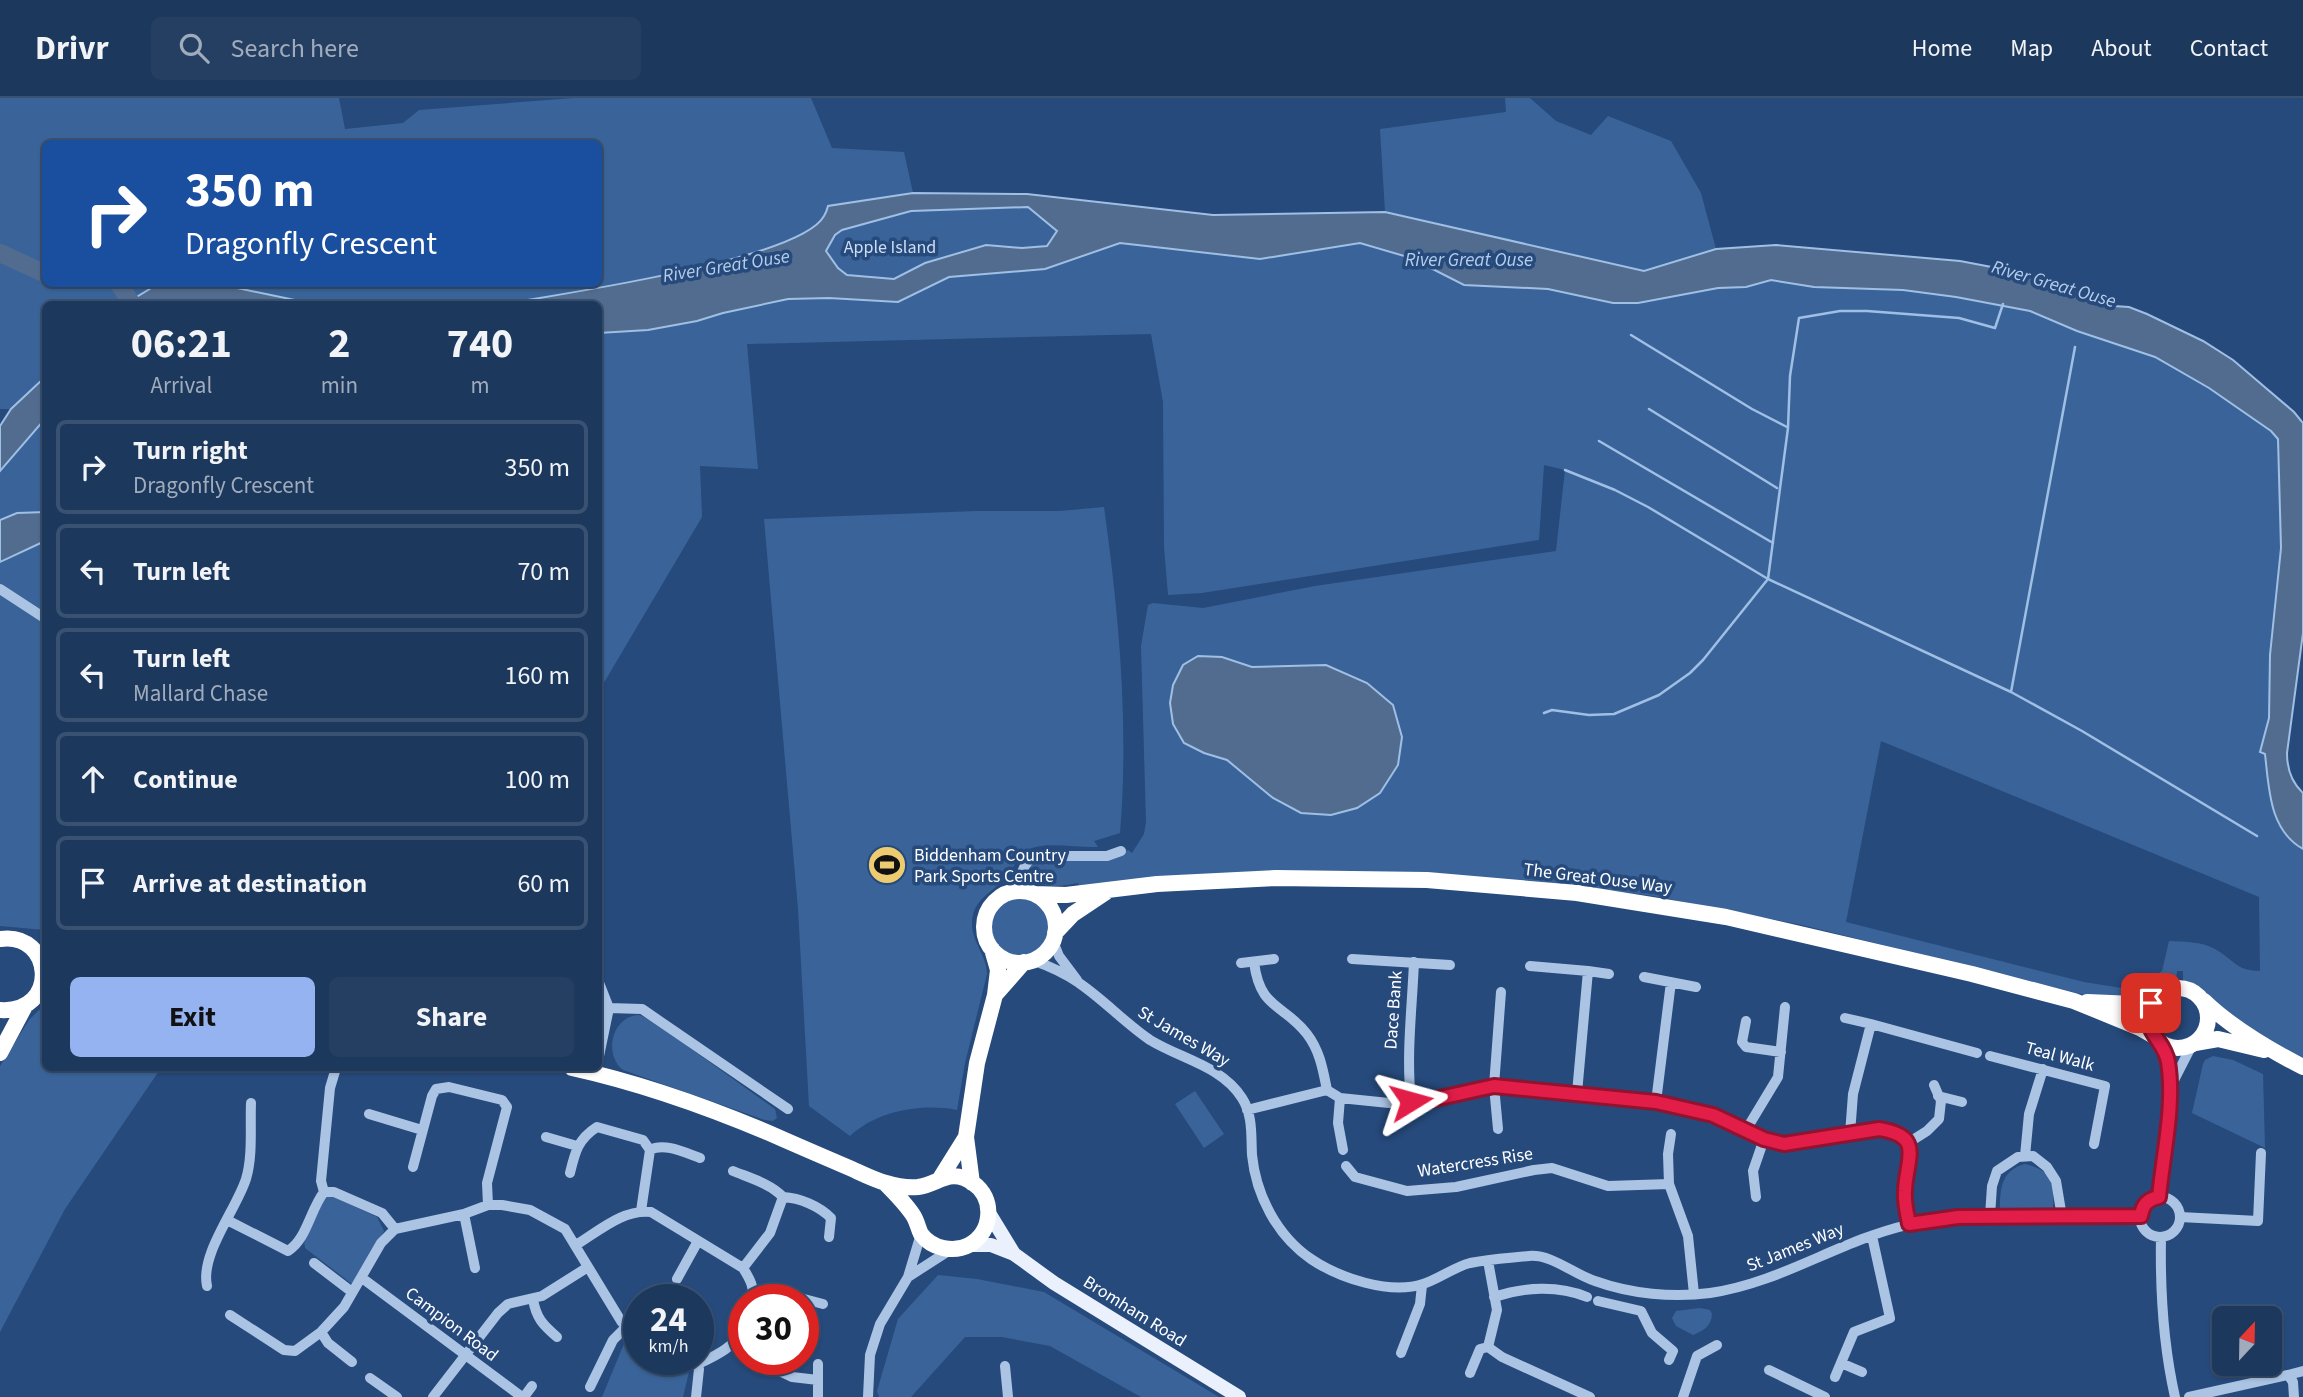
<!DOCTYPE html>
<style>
:root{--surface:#1c385d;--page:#253f63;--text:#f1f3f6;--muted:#a0acbc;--line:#3a5272;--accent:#95b2f1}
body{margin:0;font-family:"Source Sans 3",sans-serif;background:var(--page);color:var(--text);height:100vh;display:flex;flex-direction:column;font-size:26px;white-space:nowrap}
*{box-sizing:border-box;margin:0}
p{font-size:23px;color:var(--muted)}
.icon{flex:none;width:38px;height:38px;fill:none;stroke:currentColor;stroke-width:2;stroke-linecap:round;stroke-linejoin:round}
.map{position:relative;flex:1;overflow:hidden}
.panel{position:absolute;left:42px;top:203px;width:560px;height:770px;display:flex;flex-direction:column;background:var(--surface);border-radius:10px;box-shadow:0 2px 5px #0004,0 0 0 2px var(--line)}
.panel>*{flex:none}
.hud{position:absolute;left:42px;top:42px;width:560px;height:147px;border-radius:10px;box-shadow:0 2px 5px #0004,0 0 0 2px var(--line);background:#1a4fa0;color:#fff;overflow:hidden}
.needle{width:46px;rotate:22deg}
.tools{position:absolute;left:2212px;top:1208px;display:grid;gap:14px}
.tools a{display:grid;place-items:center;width:70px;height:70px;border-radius:10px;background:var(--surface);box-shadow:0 2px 5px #0004,0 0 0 2px var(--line);font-size:35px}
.speed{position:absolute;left:623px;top:1186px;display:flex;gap:14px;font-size:35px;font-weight:700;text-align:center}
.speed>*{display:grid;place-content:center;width:91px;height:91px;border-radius:50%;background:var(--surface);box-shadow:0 2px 5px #0004,0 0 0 2px var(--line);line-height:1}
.speed small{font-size:18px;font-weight:400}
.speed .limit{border:10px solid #d22;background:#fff;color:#111}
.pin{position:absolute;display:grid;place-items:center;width:60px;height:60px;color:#fff;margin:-30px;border-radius:14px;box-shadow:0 4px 10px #0006}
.me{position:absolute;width:77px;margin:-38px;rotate:82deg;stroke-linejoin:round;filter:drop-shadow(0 0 5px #0008)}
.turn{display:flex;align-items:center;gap:24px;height:147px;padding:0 28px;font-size:32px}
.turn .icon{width:91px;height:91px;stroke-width:2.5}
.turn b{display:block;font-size:49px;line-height:60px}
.eta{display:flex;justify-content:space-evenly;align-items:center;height:119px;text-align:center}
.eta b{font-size:42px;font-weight:700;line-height:49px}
.cta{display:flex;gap:14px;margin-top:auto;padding:14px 28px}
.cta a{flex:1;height:80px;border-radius:10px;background:var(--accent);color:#111;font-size:28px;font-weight:700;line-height:80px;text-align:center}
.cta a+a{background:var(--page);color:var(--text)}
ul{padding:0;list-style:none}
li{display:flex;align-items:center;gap:21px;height:94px;margin:0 14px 10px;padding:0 14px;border:4px solid var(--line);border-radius:10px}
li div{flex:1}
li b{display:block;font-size:26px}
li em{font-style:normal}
header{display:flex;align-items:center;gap:42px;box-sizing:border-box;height:98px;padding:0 35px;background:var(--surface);border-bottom:2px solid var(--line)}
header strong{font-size:33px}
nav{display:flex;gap:38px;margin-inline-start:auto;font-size:24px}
.search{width:490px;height:63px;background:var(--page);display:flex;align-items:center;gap:18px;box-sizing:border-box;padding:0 24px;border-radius:10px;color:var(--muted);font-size:26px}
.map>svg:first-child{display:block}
.green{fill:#3a6499;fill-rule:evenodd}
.water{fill:#526c90;stroke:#9fbfe5;stroke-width:2;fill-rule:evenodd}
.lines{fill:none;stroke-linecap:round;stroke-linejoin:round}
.stream{stroke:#9fbfe5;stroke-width:2.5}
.river{stroke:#526c90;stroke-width:18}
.minor{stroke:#abc4e4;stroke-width:10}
.major{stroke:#ebf1fc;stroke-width:14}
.highway{stroke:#fff;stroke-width:16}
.route-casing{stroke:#92132f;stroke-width:18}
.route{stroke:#e11d48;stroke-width:12}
.labels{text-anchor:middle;stroke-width:7;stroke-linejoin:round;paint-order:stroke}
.park-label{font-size:18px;fill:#cddef4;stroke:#264a7c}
.poi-label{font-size:18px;fill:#fff;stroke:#264a7c;text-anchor:start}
.street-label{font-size:18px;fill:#fff;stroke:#264a7c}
.water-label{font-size:19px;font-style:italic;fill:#b6ceec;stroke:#264a7c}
</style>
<header>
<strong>Drivr</strong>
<div class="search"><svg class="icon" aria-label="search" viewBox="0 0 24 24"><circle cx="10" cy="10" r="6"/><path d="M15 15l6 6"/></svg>Search here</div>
<nav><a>Home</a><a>Map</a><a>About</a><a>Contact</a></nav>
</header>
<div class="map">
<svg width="2303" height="1299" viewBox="0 0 2303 1299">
<rect width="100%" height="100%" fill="#264a7c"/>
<path class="green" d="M0 0H339L345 31 403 25 419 12 573 0H811L832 50 904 54 913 95 828 109 824 120 802 136 757 155 701 170 504 206H314L218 186H598V46H46V186H158L126 206H46L45 279 11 311H0Z
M1505 0H1530L1556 23 1591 37 1608 18 1671 43 1701 95 1716 151 1645 173 1385 114 1380 31 1506 14Z
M1028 109 1058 133 1047 148 1022 150 925 165 894 181 847 177 838 170 826 153 835 137 842 132 911 113Z
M1120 145 1260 161 1360 145 1411 160 1464 187 1548 191 1613 205H1638L1718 190 1746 189 1771 182 1814 189 1903 192 1956 199 2030 213 2077 233 2155 259 2209 290 2271 333 2278 341 2280 347 2281 450 2270 557 2269 620 2260 653 2265 656C2269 690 2269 732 2303 751V961L2256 935 2216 908 2200 892 2186 885 2183 882V873H2177L2176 882 2158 890 2148 899 2085 897 1802 827 1653 798 1578 788 1427 775 1275 773 1156 779 1080 790 1078 785C1063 788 1043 792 1031 779L1032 770 1028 768 1034 762 1122 756 1128 752 1132 755 1144 736 1146 724 1141 548 1148 507 1153 505 1203 510 1315 488 1556 453 1565 372 1544 367 1539 442 1202 495 1168 497 1164 449 1163 304 1151 236 747 246 758 371 700 368 702 419 599 593V235L648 232 697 223 723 215 788 201 829 200 898 204 949 179 1045 171ZM1881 643 2259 799 2260 873C2236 873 2233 861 2215 851 2201 843 2184 844 2169 843L2162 873 2134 892 2084 884 1846 824Z
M45 321V414L17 415 0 422V373Z
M1104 409C1119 517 1129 626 1120 735L1094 743 1098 749C1078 750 1052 744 1032 750 1019 754 1015 768 1007 778 994 794 973 800 972 824 971 844 987 857 987 876L965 965 957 1012C921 1005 877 1013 850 1038L809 1008 798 811 764 421 977 413H1060Z
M45 443V832L0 828V464Z
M991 829a29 29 0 1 1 58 0a29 29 0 1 1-58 0Z
M45 906 46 970H161L65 1111 0 1234V968L29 922Z
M639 917 651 922 768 1006 775 1011 777 1020 773 1023 765 1022 623 972C603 956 612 918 639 917Z
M2213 958 2233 962 2263 976 2265 1050 2192 1015 2203 966 2205 962Z
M1195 993 1224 1036 1204 1050 1175 1006Z
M2025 1066C2054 1073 2054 1086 2053 1112L2000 1110C2000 1089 2002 1072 2025 1066Z
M332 1098 377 1119 384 1133 352 1186 305 1150 304 1141 326 1099Z
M938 1177 977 1181 1044 1194 1219 1299H1141L1050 1248 1002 1239H965L911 1299H879L877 1293 898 1221Z
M1700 1210 1710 1212 1712 1216C1711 1229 1704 1232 1693 1237L1676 1228 1672 1220 1676 1213Z
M626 1241 639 1246V1262L683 1263 689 1274 683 1299H602Z"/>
<path class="water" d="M913 95 1027 96 1213 117 1385 114 1644 173 1716 151 1776 147 1960 163 2018 174 2069 189 2114 208 2129 209 2147 216 2203 243 2233 262 2294 314 2303 325V535L2287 655C2287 670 2291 684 2303 695V751C2269 732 2269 690 2265 656L2260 654 2269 620 2270 557 2281 450 2278 341 2271 333 2209 290 2155 259 2077 233 2030 213 1956 199 1903 192 1814 189 1771 182 1746 189 1718 190 1638 205H1613L1548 191 1464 187 1411 160 1360 145 1260 161 1120 145 1045 171 949 179 898 204 829 200 788 201 723 215 697 223 648 232 599 235 598 206H504C559 196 800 162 824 118 826 115 827 112 828 108ZM1028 109 1057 133 1047 148 1022 150 986 147 925 165 894 181 847 177 838 170 826 153 835 137 842 132 911 113Z
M158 186H218L314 206H125Z
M45 279V321L0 373V328L11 311Z
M45 414V443L0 464V422L17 415Z
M1198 558 1222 559 1252 569 1326 567 1367 585 1393 607 1402 639 1398 667 1380 695 1357 710 1331 717 1301 715 1273 700 1227 662 1204 655 1184 645 1173 626 1170 605 1173 587 1183 567Z"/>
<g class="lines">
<path class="stream" d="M1631 237 1752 311 1787 329
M1649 311 1777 390
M1599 343 1773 445
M1565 372 1615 392 1648 409 1768 481 2011 594 2082 633 2257 738
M2011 594 2075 249
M1544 615 1552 612 1589 617 1614 616 1659 597 1690 575 1703 562 1768 481 1788 330 1790 278 1799 220 1840 213H1867L1959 220 1995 230 2003 206"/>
<path class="river" d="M0 155 46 176
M119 186 132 206"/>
<path class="minor" d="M0 491 46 521
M1020 793C1020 779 1022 765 1035 758H1107L1121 753
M1053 843 1059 858 1077 882
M1352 861 1450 867
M1032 862C1049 868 1065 875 1079 885 1104 902 1125 925 1150 942 1181 961 1222 968 1242 1000 1253 1017 1251 1038 1252 1057 1256 1097 1277 1138 1311 1161 1339 1180 1390 1197 1423 1186 1439 1181 1454 1169 1470 1165 1489 1161 1510 1160 1529 1158 1552 1156 1573 1176 1595 1183 1631 1196 1673 1200 1710 1195 1780 1185 1839 1143 1907 1127 1958 1114 2011 1119 2062 1119 2088 1119 2115 1119 2141 1118
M1254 864C1260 912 1283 905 1307 936 1320 953 1323 972 1327 992
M1241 865 1274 861
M1530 868 1588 873 1577 995
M1588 873 1609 876
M1644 879 1696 889
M598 882 609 910 598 963
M609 910 642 911 788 1011
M1845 920 1871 926
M1746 923 1742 944 1746 949 1781 954
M2159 944C2181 987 2164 1052 2159 1099
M1990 958 2105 988 2094 1046
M336 970 330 990 321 1083 324 1094H334L382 1115 395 1131
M2171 988 2192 947
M1938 998 1962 1004
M1340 1000 1338 1025 1343 1052
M1411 1003C1406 957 1412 911 1414 864
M1656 1004 1671 884
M1247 1012 1327 992 1340 1000 1389 1005 1426 1003 1494 988 1656 1004 1713 1017 1764 1041 1785 1046 1805 1045 1879 1031 1894 1033 1906 1041 1911 1053 1905 1091 1909 1126
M369 1016 422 1032
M1498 1031 1494 988 1501 894
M1746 1032 1778 979 1785 909
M1850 1036 1853 996 1871 926 1977 955
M546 1039 577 1048
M1908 1045 1927 1033 1939 1021 1941 1003 1934 987
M650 1052C664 1044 686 1055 700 1060
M2025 1058 2029 1016 2043 971
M1346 1068 1355 1079 1407 1093 1456 1089 1534 1072 1552 1070 1608 1088 1669 1086 1688 1138 1694 1196
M413 1069 432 998 436 991 449 989 502 1002 507 1009 487 1085 488 1107
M733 1073C750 1080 771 1086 783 1099 800 1100 819 1108 831 1120L829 1139
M570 1075C575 1054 578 1041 597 1029L643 1042 650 1052 641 1113
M1669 1086 1668 1056 1671 1036
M1756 1099 1753 1073 1764 1041
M2140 1119a20 20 0 1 1 40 0a20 20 0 1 1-40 0Z
M464 1116 475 1170
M1990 1118 1992 1088 1997 1073 2018 1059 2033 1058 2047 1069 2056 1083 2062 1119
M2180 1119 2258 1123 2261 1055
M227 1122 288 1153C307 1141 310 1112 324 1094
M2161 1139C2160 1193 2163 1246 2175 1299
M576 1147C599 1133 623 1111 651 1114L743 1170C750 1181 755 1190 752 1202
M314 1165 352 1194
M743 1170 770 1135 783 1099
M908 1179 950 1152
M362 1180 522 1299
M677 1181 698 1143
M207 1188C200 1156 236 1112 246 1081 253 1058 250 1029 251 1005
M754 1194 770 1192 823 1206
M1494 1199C1524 1189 1558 1187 1587 1199
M533 1201C536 1220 543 1227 557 1239
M1598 1203 1641 1213 1652 1235 1673 1253 1669 1262
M230 1217 284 1252 295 1253 321 1234 344 1209 381 1145 395 1131 464 1116 488 1107H502L530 1112 565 1131 621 1223 626 1229 639 1235
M321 1234 328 1245 352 1264
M1488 1249 1502 1259 1590 1299
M1488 1249 1497 1212 1488 1163
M1401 1255 1420 1206 1422 1187
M695 1262 699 1271 696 1299
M756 1262 792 1279 818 1282
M1841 1265 1862 1274
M698 1266C717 1257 735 1249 744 1229
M818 1266V1298
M1005 1268 1008 1299
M1769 1272 1825 1299
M1470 1275 1480 1251 1488 1249
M2288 1277 2303 1273
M1835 1279 1854 1234 1890 1220 1872 1138
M370 1280 397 1299
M590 1289 613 1242 626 1229
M433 1299 498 1215 508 1206 542 1198 588 1169
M524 1299 532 1288
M868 1299 870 1257 880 1226 908 1179 921 1136
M1683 1299 1697 1258 1717 1247
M2189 1299 2288 1277 2293 1284 2294 1299"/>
<path class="major" d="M989 1115 1014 1156
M969 1147H991L1014 1156 1054 1185 1239 1299"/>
<path class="highway" d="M984 829a36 36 0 1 1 72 0a36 36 0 1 1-72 0Z
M1035 796 1066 797 1157 786 1276 780 1427 782 1577 795 1726 819 1972 876 2074 903 2140 930 2154 938
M1055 835 1073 816 1106 794
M0 841C54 833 60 916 0 912
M2148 920a30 30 0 1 1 60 0a30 30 0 1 1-60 0Z
M995 897 1024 864
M2204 903C2232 930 2268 951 2303 969
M2087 904 2134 906 2155 899
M2195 945 2218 941 2264 952
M0 955 25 908
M572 970C640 985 705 1008 769 1035 796 1047 824 1059 852 1071 863 1076 875 1082 886 1085 896 1088 908 1090 918 1089 939 1086 950 1069 973 1085 995 1100 993 1134 969 1147 954 1155 932 1151 921 1136 918 1130 917 1123 913 1117 905 1105 895 1095 885 1085
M941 1079 966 1039
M972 1085 966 1039 977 965 995 897 998 872 992 851"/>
</g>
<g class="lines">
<g class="route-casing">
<path id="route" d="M1411 1003H1426L1494 988 1656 1004 1713 1017 1764 1041 1784 1046 1879 1031C1925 1038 1906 1061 1905 1093 1904 1104 1907 1115 1909 1126L1958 1119 2141 1118C2142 1107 2148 1101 2159 1099 2163 1057 2175 1006 2168 964 2164 940 2140 934 2151 905"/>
</g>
<use href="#route" class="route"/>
</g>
<defs>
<g id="stadium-disc" transform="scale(2.0125)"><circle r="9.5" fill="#edcb70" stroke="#264a7c"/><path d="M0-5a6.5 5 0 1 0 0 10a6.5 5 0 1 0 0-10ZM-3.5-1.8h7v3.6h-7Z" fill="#111"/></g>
</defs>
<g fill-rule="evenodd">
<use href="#stadium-disc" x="887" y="767"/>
</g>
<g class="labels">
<g class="park-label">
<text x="890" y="155">Apple Island</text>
</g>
<g class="poi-label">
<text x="914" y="763">Biddenham Country<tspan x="914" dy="21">Park Sports Centre</tspan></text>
</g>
<g class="street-label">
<text transform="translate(1598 780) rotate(7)" y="6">The Great Ouse Way</text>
<text transform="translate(1393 912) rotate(-86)" y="6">Dace Bank</text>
<text transform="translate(1184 938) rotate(30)" y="6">St James Way</text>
<text transform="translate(2060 958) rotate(15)" y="6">Teal Walk</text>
<text transform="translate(1475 1064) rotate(-9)" y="6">Watercress Rise</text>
<text transform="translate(1795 1149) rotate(-22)" y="6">St James Way</text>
<text transform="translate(1135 1213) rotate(32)" y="6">Bromham Road</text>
<text transform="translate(452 1226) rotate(37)" y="6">Campion Road</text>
</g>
<g class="water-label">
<text x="1469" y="168">River Great Ouse</text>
<text transform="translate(726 167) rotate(-9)" y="7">River Great Ouse</text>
<text transform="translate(2054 185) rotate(16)" y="7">River Great Ouse</text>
</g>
</g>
</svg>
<div class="tools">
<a><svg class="needle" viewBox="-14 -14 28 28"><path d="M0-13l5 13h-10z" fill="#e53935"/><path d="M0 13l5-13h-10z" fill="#a0acbc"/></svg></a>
</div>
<div class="speed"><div>24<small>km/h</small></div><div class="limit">30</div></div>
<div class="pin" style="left:2151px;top:905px;background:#d93025"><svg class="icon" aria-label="arrive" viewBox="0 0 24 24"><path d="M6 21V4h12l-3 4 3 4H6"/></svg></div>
<svg class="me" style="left:1411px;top:1003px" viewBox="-20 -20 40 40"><path d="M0-17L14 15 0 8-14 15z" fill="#e11d48" stroke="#fff" stroke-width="4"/></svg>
<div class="hud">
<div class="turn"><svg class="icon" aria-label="right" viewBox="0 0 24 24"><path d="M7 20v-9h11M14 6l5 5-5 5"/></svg><div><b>350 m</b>Dragonfly Crescent</div></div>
</div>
<section class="panel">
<div class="eta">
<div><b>06:21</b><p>Arrival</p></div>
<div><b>2</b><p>min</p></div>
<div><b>740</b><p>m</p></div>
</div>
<ul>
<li><svg class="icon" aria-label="right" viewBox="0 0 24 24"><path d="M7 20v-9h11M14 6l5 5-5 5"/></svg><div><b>Turn right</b><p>Dragonfly Crescent</p></div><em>350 m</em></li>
<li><svg class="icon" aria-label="left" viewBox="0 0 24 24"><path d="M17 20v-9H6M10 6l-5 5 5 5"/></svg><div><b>Turn left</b></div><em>70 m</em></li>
<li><svg class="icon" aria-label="left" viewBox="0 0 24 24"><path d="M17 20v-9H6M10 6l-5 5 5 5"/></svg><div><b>Turn left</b><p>Mallard Chase</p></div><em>160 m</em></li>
<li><svg class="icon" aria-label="ahead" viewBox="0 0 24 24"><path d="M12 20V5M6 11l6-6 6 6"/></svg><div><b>Continue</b></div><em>100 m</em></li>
<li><svg class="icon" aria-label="arrive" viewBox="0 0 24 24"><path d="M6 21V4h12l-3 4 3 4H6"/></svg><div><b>Arrive at destination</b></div><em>60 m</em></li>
</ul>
<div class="cta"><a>Exit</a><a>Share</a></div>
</section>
</div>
